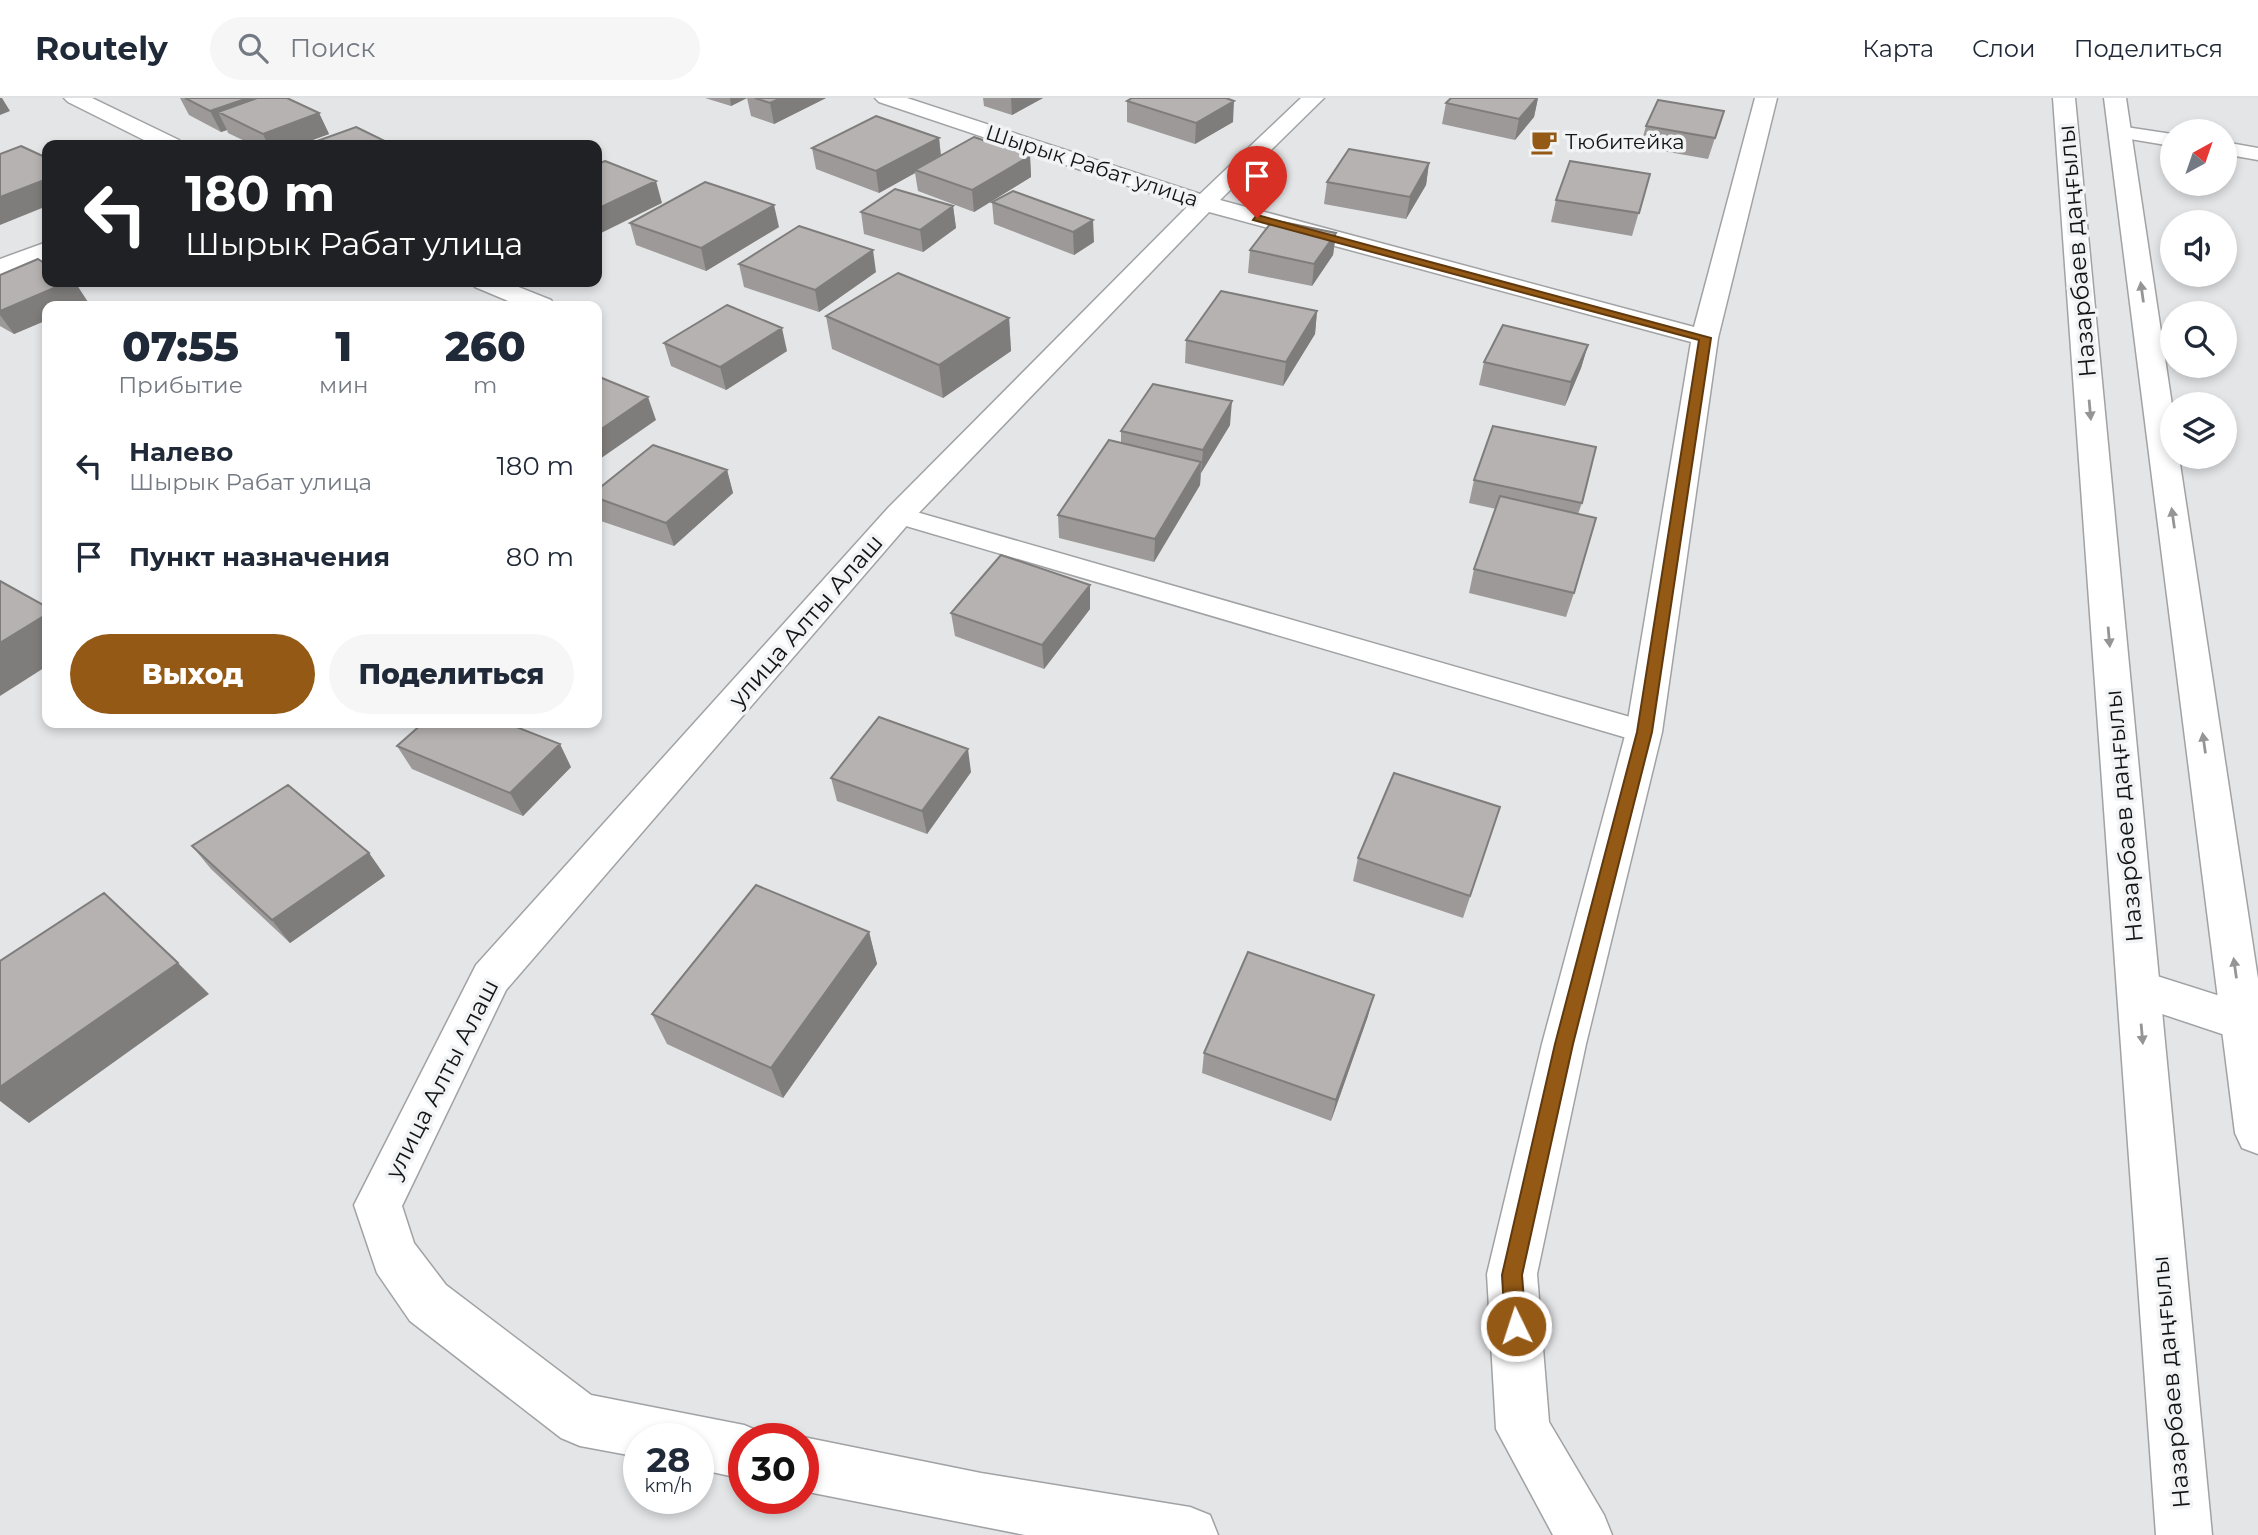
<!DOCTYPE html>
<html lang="ru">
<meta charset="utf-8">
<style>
:root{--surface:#fff;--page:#f6f6f7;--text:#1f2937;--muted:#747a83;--line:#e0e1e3;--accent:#935915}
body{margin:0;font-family:Montserrat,sans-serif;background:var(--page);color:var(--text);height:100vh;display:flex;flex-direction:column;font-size:26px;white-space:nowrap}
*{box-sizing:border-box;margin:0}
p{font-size:23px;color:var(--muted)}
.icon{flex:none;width:38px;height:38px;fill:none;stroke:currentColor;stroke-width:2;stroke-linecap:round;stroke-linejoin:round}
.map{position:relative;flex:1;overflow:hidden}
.panel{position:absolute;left:42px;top:203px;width:560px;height:427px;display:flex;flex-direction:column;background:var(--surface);border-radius:14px;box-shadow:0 4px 10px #0003}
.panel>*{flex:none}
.top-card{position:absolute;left:42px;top:42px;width:560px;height:147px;border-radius:14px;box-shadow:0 4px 10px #0003;background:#202124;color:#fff;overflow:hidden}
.needle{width:46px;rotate:40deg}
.controls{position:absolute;left:2160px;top:21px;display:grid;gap:14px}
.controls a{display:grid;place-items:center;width:77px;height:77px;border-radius:50%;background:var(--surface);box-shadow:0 4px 10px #0003;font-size:35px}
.speed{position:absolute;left:623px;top:1325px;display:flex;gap:14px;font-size:35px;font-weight:700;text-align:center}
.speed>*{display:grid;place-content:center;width:91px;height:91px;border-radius:50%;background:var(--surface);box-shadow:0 4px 10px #0003;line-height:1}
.speed small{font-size:18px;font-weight:400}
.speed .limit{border:10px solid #d22;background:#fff;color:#111}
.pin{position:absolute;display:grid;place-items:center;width:60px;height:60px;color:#fff;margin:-72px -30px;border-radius:50% 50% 50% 0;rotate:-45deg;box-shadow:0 0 7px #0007}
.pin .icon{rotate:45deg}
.me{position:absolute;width:77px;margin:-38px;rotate:356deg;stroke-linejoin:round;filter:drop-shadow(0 0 5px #0008)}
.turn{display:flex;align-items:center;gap:24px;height:147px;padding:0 28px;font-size:32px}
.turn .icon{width:91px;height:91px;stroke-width:2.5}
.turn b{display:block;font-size:49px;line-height:60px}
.eta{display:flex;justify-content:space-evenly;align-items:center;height:119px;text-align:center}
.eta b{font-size:42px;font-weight:800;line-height:49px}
.primary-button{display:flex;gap:14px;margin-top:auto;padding:14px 28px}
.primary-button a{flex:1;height:80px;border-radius:42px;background:var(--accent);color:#fff;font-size:28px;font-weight:800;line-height:80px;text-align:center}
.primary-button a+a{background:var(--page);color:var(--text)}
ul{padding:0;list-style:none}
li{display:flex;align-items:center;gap:21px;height:91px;padding:0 28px}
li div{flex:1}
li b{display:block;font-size:26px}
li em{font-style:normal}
header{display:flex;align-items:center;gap:42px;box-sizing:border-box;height:98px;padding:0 35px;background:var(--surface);border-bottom:2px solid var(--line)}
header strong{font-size:33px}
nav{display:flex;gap:38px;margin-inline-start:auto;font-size:24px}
.search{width:490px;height:63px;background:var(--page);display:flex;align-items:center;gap:18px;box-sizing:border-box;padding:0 24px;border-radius:38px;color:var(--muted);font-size:26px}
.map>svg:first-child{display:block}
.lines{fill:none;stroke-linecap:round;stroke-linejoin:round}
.lane-casing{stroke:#a1a2a4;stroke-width:3}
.street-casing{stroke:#a1a2a4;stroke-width:3}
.secondary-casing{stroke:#a1a2a4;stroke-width:3}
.lane{fill:#fff;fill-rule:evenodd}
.street{fill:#fff;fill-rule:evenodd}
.secondary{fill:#fff;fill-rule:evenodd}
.wall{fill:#9c9998}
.shaded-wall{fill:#7f7d7c}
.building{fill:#b5b2b1;stroke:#7f7d7c;stroke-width:2}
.oneway{fill:#959595}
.route{fill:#935915;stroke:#603a0e;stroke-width:2}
.labels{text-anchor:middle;stroke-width:7;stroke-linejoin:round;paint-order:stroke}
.far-poi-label{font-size:21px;fill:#131414;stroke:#f1f3f5;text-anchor:start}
.far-street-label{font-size:21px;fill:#131414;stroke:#f1f3f5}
.street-label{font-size:24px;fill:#131414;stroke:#f1f3f5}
</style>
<header>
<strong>Routely</strong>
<div class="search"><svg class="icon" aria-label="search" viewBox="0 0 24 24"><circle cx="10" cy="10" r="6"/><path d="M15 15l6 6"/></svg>Поиск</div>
<nav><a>Карта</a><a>Слои</a><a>Поделиться</a></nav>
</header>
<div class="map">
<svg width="2258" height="1437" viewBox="0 0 2258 1437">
<rect width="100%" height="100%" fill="#e4e5e7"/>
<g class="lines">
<g class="lane-casing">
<path id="lane" d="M2119 28 2172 36V48L2112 38 2110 34 2112 30Z
M2224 44 2258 50V62L2224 56Z
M899 409 1644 623 1655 626 1660 634 1655 642 1644 645 889 423 886 417 889 411Z"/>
</g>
<g class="street-casing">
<path id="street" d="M64 0H92L179 42 182 47H154L68 4Z
M875 0H907L1200 96 1301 0H1324L1220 102 1694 229 1755 0H1777L1718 240 1662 634 1586 946 1537 1176 1549 1324 1604 1417 1612 1437H1553L1496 1331 1487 1176 1542 946 1626 634 1691 244 1209 114 910 424 506 892 402 1108 414 1145 446 1187 591 1297 744 1327 763 1335 765 1340H744V1381L698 1371V1340H639V1359L580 1348 561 1340 410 1223 377 1175 354 1107 476 867 888 410 1188 108 879 4Z
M47 144V160L0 178V161Z
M471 184H506L551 202 555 208H520L475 189Z
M2138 872 2258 910V948L2123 903 2117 890 2123 877Z
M803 1339 981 1375 1190 1409 1210 1417 1218 1437H1025L803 1393V1340H799Z"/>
</g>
<g class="secondary-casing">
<path id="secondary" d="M2053 0H2075L2212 1437H2156Z
M2104 0H2126L2172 307V359H2179L2258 881V1056L2242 1050 2235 1035Z"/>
</g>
<use href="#lane" class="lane"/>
<use href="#street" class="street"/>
<use href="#secondary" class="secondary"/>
</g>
<path class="wall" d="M180 0H253L254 1 319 15 329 36 299 47H253L228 35 227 32 221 34 189 17Z
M705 0H826L774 26 751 18 747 0 731 8Z
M983 0H1043L1012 17 984 8Z
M1451 0H1538L1534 19 1515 42 1442 26 1446 5Z
M1127 3 1233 24 1195 46 1127 24Z
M1724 13 1708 61 1640 49 1646 28Z
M939 40 941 57 1030 58 1031 79 974 114 918 93 915 75 879 95 816 71 812 50Z
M1429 65 1426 87 1406 121 1324 106 1327 84Z
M1650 76 1632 138 1551 124 1556 102Z
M1013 93 1094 144 1074 157 994 126 992 104Z
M953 108 956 130 923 154 864 136 861 114Z
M630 125 779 129 706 173 636 147Z
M1336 135 1333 157 1312 188 1248 175 1250 152Z
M739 166 876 174 819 214 744 189Z
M0 177 88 204 47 208V222L14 236 0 228Z
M1317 213 1315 236 1283 288 1185 265 1186 242Z
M826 218 1009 220 1011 253 943 300 832 251Z
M664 245 787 253 726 292 671 268Z
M1588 247 1581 270 1565 308 1479 287 1484 264Z
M1230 327 1201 375 1200 387 1154 464 1059 440 1058 417 1121 345V333Z
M727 372 733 395 674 448 598 422 597 418V392Z
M1474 382 1582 405 1578 416 1574 495 1566 519 1469 495 1474 471 1496 411 1469 405Z
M1090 511 1044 571 955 538 951 515Z
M397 648 571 669 523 718 412 671Z
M971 674 927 736 837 703 831 680Z
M1500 709 1463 820 1353 783 1358 760Z
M192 748 369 755 385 778 290 845 211 771Z
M869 834 877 866 783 1000 667 946 652 916Z
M1368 918 1331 1023 1202 975 1204 955Z"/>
<path class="shaded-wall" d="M0 0H2L10 13 0 17Z
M248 0H253L262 19 218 14 227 32 221 34 210 13Z
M730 0H747L731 8Z
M781 0H826L774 26 770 5Z
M1011 0H1043L1012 17Z
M1537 0H1538L1534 19 1515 42 1519 21Z
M1234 3 1233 24 1195 46 1196 25Z
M319 15 329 36 299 47H268L263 36Z
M939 40 941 61 915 72V75L879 95 876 73Z
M1030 58 1031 79 974 114 972 92Z
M1429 65 1426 87 1406 121 1410 99Z
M47 81V108L0 127V99Z
M656 83 662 105 597 137V111Z
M774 107 779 129 706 173 701 150Z
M953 108 956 130 923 154 920 132Z
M1093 122 1094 144 1074 157 1073 134Z
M1336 135 1333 157 1312 188 1314 166Z
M873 152 876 174 819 214 815 192Z
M68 184H75L88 204 79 208H47V222L14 236 0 217V213Z
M1317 213 1315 236 1283 288 1286 264Z
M1009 220 1011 253 943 300 939 267Z
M782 230 787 253 726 292 720 269Z
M1588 247 1581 270 1565 308 1571 284Z
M648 299 656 322 597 363V334Z
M1232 303 1230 327 1201 375 1203 352Z
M1201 364 1200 387 1154 464 1155 441Z
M727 372 733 395 674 448 666 425Z
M1090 487V511L1044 571 1042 547Z
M47 516V568L0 598V545Z
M560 646 571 669 523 718 510 695Z
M968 651 971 674 927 736 922 713Z
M369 755 385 778 290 845 272 822Z
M869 834 877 866 783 1000 771 970Z
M178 865 209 896 29 1025 0 1003V989Z
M1374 897 1368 918 1331 1023 1336 1002Z"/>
<path class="building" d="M185 0H248L210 13Z
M257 0H287L319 15 263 36 218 14Z
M755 0H781L770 5Z
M1132 0H1226L1234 3 1196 25 1127 3Z
M1451 0H1537L1519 21 1446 5Z
M1658 2 1724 13 1715 40 1646 28Z
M876 18 939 40 876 73 812 50Z
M356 29 389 45 383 47H306Z
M974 39 1030 58 972 92 915 72Z
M502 43 510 47H493Z
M21 48 47 60V81L0 99V56Z
M1349 51 1429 65 1410 99 1327 84Z
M605 63 656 83 597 111V66Z
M1570 63 1650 76 1639 115 1556 102Z
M705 84 774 107 701 150 630 125Z
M895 91 953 108 920 132 861 114Z
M1013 93 1093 122 1073 134 992 104Z
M1273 122 1336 135 1314 166 1250 152Z
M799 128 873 152 815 192 739 166Z
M38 161 47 167V184H68L0 213V177Z
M898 175 1009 220 939 267 826 218Z
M1221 193 1317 213 1286 264 1186 242Z
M727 207 782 230 720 269 664 245Z
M1503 227 1588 247 1571 284 1484 264Z
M597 278 648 299 597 334Z
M1153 286 1232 303 1203 352 1121 333Z
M1493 328 1596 349 1582 405 1474 382Z
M1109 342 1201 364 1155 441 1058 417Z
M653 347 727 372 666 425 597 400V392Z
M1500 398 1596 420 1574 495 1474 471Z
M1001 457 1090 487 1042 547 951 515Z
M0 483 47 509V516L0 545Z
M879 619 968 651 922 713 831 680Z
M423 625H506L560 646 510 695 397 648Z
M1394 675 1500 709 1470 798 1358 760Z
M288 687 369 755 272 822 192 748Z
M756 787 869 834 771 970 652 916Z
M104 795 178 865 0 989V863Z
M1248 854 1374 897 1336 1002 1204 955Z"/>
<defs><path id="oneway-solid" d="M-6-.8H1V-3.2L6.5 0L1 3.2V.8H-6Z" transform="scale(1.75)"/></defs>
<g class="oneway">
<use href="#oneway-solid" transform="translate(2142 194) rotate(-98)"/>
<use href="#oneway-solid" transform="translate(2090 312) rotate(85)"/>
<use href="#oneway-solid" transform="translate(2173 420) rotate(-98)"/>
<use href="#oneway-solid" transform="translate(2109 539) rotate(85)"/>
<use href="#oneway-solid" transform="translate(2204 645) rotate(-98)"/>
<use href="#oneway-solid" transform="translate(2235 870) rotate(-98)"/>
<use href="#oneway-solid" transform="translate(2142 936) rotate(85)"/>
</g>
<path class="route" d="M1257 117 1711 240 1652 634 1573 946 1522 1177 1526 1228 1523 1235 1516 1238 1508 1235 1505 1228 1502 1177 1555 946 1637 634 1699 242 1253 122Z"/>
<defs>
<g id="cafe-bare" transform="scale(2.1)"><path d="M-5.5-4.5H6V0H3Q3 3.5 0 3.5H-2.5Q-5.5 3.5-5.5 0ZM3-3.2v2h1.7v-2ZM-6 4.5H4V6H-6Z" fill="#935915" stroke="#f1f3f5" stroke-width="2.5" paint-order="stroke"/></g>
</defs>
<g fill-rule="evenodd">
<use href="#cafe-bare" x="1544" y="44"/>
</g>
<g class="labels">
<g class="far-poi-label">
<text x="1565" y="51">Тюбитейка</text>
</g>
<g class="far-street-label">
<text transform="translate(1092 68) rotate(18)" y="7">Шырык Рабат улица</text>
</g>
<g class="street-label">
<text transform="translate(2077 153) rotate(-95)" y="8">Назарбаев даңғылы</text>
<text transform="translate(806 523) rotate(-49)" y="8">улица Алты Алаш</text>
<text transform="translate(2124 718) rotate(-95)" y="8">Назарбаев даңғылы</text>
<text transform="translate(442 981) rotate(-63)" y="8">улица Алты Алаш</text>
<text transform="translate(2171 1284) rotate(-95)" y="8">Назарбаев даңғылы</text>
</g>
</g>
</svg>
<div class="controls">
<a><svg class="needle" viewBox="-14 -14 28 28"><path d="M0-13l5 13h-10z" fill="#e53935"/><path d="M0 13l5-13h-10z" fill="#747a83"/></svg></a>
<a><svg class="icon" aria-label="sound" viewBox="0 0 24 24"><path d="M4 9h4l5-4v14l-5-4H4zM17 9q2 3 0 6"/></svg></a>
<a><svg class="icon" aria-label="search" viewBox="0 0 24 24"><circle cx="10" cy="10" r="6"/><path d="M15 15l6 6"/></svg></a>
<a><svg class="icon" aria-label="layers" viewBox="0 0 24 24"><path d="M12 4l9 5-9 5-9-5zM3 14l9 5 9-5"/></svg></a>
</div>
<div class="speed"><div>28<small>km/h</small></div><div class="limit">30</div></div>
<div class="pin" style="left:1257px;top:120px;background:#d93025"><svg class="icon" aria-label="arrive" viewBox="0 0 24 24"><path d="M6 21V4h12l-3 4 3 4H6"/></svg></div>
<svg class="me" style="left:1516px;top:1228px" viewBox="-20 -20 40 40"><circle r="17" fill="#935915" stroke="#fff" stroke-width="3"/><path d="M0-11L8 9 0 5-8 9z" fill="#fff"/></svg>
<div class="top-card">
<div class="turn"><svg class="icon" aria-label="left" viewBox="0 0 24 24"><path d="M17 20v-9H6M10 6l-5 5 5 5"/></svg><div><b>180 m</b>Шырык Рабат улица</div></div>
</div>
<section class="panel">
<div class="eta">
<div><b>07:55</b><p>Прибытие</p></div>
<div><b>1</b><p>мин</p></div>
<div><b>260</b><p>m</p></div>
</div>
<ul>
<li><svg class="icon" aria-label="left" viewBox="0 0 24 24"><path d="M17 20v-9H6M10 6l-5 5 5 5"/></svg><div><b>Налево</b><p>Шырык Рабат улица</p></div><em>180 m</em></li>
<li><svg class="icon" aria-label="arrive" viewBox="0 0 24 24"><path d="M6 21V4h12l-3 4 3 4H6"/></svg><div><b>Пункт назначения</b></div><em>80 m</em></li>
</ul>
<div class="primary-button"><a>Выход</a><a>Поделиться</a></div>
</section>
</div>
